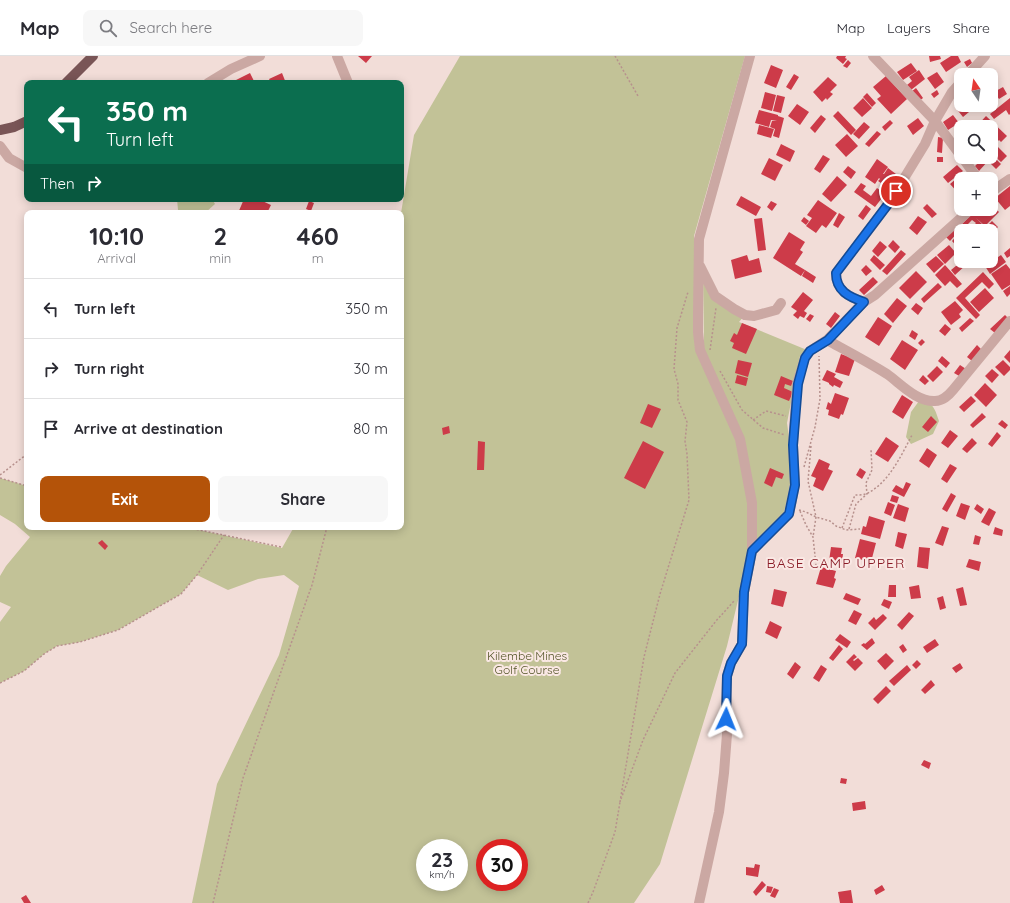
<!DOCTYPE html>
<meta charset="utf-8">
<style>
:root{--surface:#fff;--page:#f7f7f7;--text:#2b2b33;--muted:#7c7c81;--line:#e1e1e2;--accent:#b45309}
body{margin:0;font-family:Quicksand,sans-serif;background:var(--page);color:var(--text);height:100vh;display:flex;flex-direction:column;font-size:15px;white-space:nowrap}
*{box-sizing:border-box;margin:0}
p{font-size:13px;color:var(--muted)}
.icon{flex:none;width:22px;height:22px;fill:none;stroke:currentColor;stroke-width:2;stroke-linecap:round;stroke-linejoin:round}
.map{position:relative;flex:1;overflow:hidden}
.side{position:absolute;left:24px;top:154px;width:380px;height:320px;display:flex;flex-direction:column;background:var(--surface);border-radius:8px;box-shadow:0 2px 10px #0003}
.side>*{flex:none}
.banner{position:absolute;left:24px;top:24px;width:380px;height:122px;border-radius:8px;box-shadow:0 2px 10px #0003;background:#0b6e4f;color:#fff;overflow:hidden}
.needle{width:26px;rotate:347deg}
.tools{position:absolute;left:954px;top:12px;display:grid;gap:8px}
.tools a{display:grid;place-items:center;width:44px;height:44px;border-radius:8px;background:var(--surface);box-shadow:0 2px 10px #0003;font-size:20px}
.speed{position:absolute;left:416px;top:783px;display:flex;gap:8px;font-size:20px;font-weight:700;text-align:center}
.speed>*{display:grid;place-content:center;width:52px;height:52px;border-radius:50%;background:var(--surface);box-shadow:0 2px 10px #0003;line-height:1}
.speed small{font-size:10px;font-weight:400}
.speed .limit{border:6px solid #d22;background:#fff;color:#111}
.pin{position:absolute;display:grid;place-items:center;width:34px;height:34px;color:#fff;margin:-17px;border:2px solid #fff;border-radius:50%;box-shadow:0 1px 4px #0007}
.me{position:absolute;width:44px;margin:-22px;rotate:2deg;stroke-linejoin:round;filter:drop-shadow(0 0 3px #0008)}
.turn{display:flex;align-items:center;gap:14px;height:84px;padding:0 16px;font-size:18px}
.turn .icon{width:52px;height:52px;stroke-width:2.5}
.turn b{display:block;font-size:28px;line-height:34px}
.then{display:flex;align-items:center;height:38px;padding:0 16px;background:#0003;gap:8px;font-size:15px}
.eta{display:flex;justify-content:space-evenly;align-items:center;height:68px;text-align:center}
.eta b{font-size:24px;font-weight:700;line-height:28px}
.action{display:flex;gap:8px;margin-top:auto;padding:8px 16px}
.action a{flex:1;height:46px;border-radius:8px;background:var(--accent);color:#fff;font-size:16px;font-weight:700;line-height:46px;text-align:center}
.action a+a{background:var(--page);color:var(--text)}
ul{padding:0;list-style:none}
li{display:flex;align-items:center;gap:12px;height:60px;padding:0 16px;border-top:1px solid var(--line)}
li div{flex:1}
li b{display:block;font-size:15px}
li em{font-style:normal}
header{display:flex;align-items:center;gap:24px;box-sizing:border-box;height:56px;padding:0 20px;background:var(--surface);border-bottom:1px solid var(--line)}
header strong{font-size:19px}
nav{display:flex;gap:22px;margin-inline-start:auto;font-size:14px}
.search{width:280px;height:36px;background:var(--page);display:flex;align-items:center;gap:10px;box-sizing:border-box;padding:0 14px;border-radius:8px;color:var(--muted);font-size:15px}
.map>svg:first-child{display:block}
.green{fill:#c2c297;fill-rule:evenodd}
.building{fill:#cd3b49;fill-rule:evenodd}
.lines{fill:none;stroke-linecap:round;stroke-linejoin:round}
.path{stroke:#b7918d;stroke-width:1.5;stroke-dasharray:2 2;stroke-linecap:butt}
.minor{stroke:#cba8a3;stroke-width:10}
.major{stroke:#795556;stroke-width:10}
.route-casing{stroke:#114b97;stroke-width:10}
.route{stroke:#1a73e8;stroke-width:7}
.labels{text-anchor:middle;stroke-width:4;stroke-linejoin:round;paint-order:stroke}
.park-label{font-size:12px;fill:#545528;stroke:#fae8e4}
.quarter-label{font-size:14px;letter-spacing:1px;fill:#891a25;stroke:#fae8e4}
</style>
<header>
<strong>Map</strong>
<div class="search"><svg class="icon" aria-label="search" viewBox="0 0 24 24"><circle cx="10" cy="10" r="6"/><path d="M15 15l6 6"/></svg>Search here</div>
<nav><a>Map</a><a>Layers</a><a>Share</a></nav>
</header>
<div class="map">
<svg width="1010" height="847" viewBox="0 0 1010 847">
<rect width="100%" height="100%" fill="#f2ddd8"/>
<path class="green" d="M460 0H745L694 180 695 293 739 391 748 439V503L727 590 660 808 634 847H192L217 728 279 599 299 530 284 519 258 523 228 534 197 519 181 538 118 574 80 586 57 590 44 598 24 615 0 627V566L11 551 0 546V520L6 510 30 481 15 468 0 459V422L27 430V471H185L282 492 294 471H401V157L414 79ZM425 792H459V826H425ZM485 792H519V826H485Z
M177 143H193L195 146 204 143H212L215 148 205 157H173L178 154Z
M703 216 718 242 745 259 739 266 807 294 800 300 787 367 789 381 790 428 787 444 782 464 757 486V451L744 382 704 294Z
M919 345C933 345 935 353 939 365L933 378 911 388 906 381 911 356Z"/>
<path class="building" d="M358 0H372L366 7Z
M837 0H846L845 2 847 3 843 8 836 2Z
M929 0H940L941 3 930 6Z
M951 0H958L961 6 946 16 940 7Z
M970 3 972 7 967 11 964 6Z
M848 4 851 7 847 12 843 10Z
M911 7 917 15 903 24 897 16Z
M771 9 783 14 776 32 764 27Z
M919 14 925 23 911 34 907 29 912 25 909 21Z
M937 16 944 26 935 33 927 22Z
M250 17 255 27H230Z
M282 17 286 27H271L269 23Z
M794 18 799 21 791 34 786 31Z
M886 20 907 43 891 58 877 43 881 40 873 31Z
M828 21 837 29 830 36 833 38 827 44 826 42 822 46 813 36Z
M1003 31 1007 38 999 43 994 36Z
M916 32 923 42 918 46 911 36Z
M937 34 939 38 934 42 931 38Z
M765 36 776 39 772 55 761 52Z
M867 37 876 47 872 51 863 41Z
M777 39 785 41 781 57 773 55Z
M863 42 872 52 862 61 853 52Z
M1010 42V58L1009 59 1006 54 994 63 990 58Z
M961 46V49H974L975 51 963 61 955 51Z
M797 48 809 56 800 69 788 60Z
M978 49H986L987 50 983 54Z
M759 54 778 59V60L784 62 779 82 773 80 775 73 770 71 772 65H777L771 64 769 71 755 67Z
M838 55 856 74 851 79 833 60Z
M821 59 826 63 815 77 810 72Z
M953 59 959 67 948 74 943 66Z
M986 60 1007 80 1001 86 999 84 991 92 992 71H976Z
M918 62 924 70 913 79 907 70Z
M890 64 893 67 885 75 882 71Z
M864 66 870 71 859 83 853 78Z
M759 69 774 73 771 82 757 78Z
M877 75 881 78 869 91 865 88Z
M847 78 858 90 846 101 835 89Z
M938 81 943 82 942 97 937 96Z
M781 88 795 95 790 106 776 99Z
M996 89 1007 100 1001 106 991 97V95Z
M991 98 1001 108 996 113 988 105 979 115 975 110 984 101H991Z
M823 99 830 103 820 117 814 113Z
M937 101H943V106H937Z
M968 101H979L973 108 967 102Z
M769 102 783 109 775 125 761 118Z
M877 103 888 111 883 118H884L888 112 896 118 887 131 878 125 880 123 879 122 875 128 865 121Z
M957 109 963 115 948 127 943 121Z
M848 110 856 116 851 123 843 116Z
M963 117 968 123H961V136L959 138 950 128Z
M837 120 847 129 831 146 822 138Z
M861 127 866 130 863 134 871 140 877 132 885 138 875 151 854 136Z
M1010 130V150L1005 154 995 142Z
M741 140 761 151 756 160 736 149Z
M244 143H258L271 149 267 157H238Z
M818 144 837 157 826 172 822 169 816 177 806 170 812 162 807 159Z
M309 145 314 147 311 155 306 153Z
M771 145 777 148 772 155 767 151Z
M927 148 937 158 932 162 923 152Z
M991 148 999 156 985 170 976 162 984 170 980 175H965L960 170 972 158 974 160 980 153H991ZM972 164 976 167 971 172 967 169Z
M866 149 871 153 863 164 858 160Z
M839 157 845 161 838 172 833 169Z
M918 160 927 166 917 179 909 172Z
M804 161 809 165 806 169 801 165Z
M762 162 766 194 758 195 754 163Z
M992 165 998 171 991 178V175H982Z
M955 171 959 175 950 185 945 180Z
M789 176 805 186 800 194 803 196 795 208 805 214 801 220 773 202Z
M959 177 961 178 960 194 952 185Z
M893 184 900 191 895 197 888 190Z
M880 185 887 191 878 201 872 195Z
M949 189 956 197 945 208 937 199Z
M1010 192V200L1007 202 1004 197Z
M901 194 906 198 887 219 882 215Z
M747 199 749 205 759 202 762 216 735 223 731 204Z
M874 199 885 209 880 214 870 204Z
M1001 199 1006 206 990 218 985 210Z
M936 200 944 208 934 217 926 208Z
M962 205H964L967 208 955 219 951 214Z
M966 205H979L972 212Z
M1006 208 1010 213V229L1002 234 991 218Z
M866 209 872 215 866 220 861 214Z
M945 209 962 228 957 232 950 225 945 230 935 219Z
M805 214 816 221 813 227 802 220Z
M916 215 927 226 910 243 899 232Z
M983 216 994 228 989 233 982 226 965 242 980 259 976 263 956 242Z
M873 221 878 226 864 239 859 234Z
M938 227 942 231 924 247 921 243Z
M1010 230V238L1007 241 1003 235Z
M985 232 994 242 979 256 970 246Z
M803 236 813 244 804 255 807 257 804 262 800 260 798 263 793 259 797 255 791 251Z
M897 242 907 250 893 267 884 258Z
M955 245 963 254 959 258 961 261 951 269 941 256Z
M916 247 923 252 918 259 911 253Z
M835 256 840 260 831 272 826 268Z
M810 258 814 260 810 266 806 263Z
M1005 259 1009 263 995 277 990 273Z
M878 261 892 270 879 290 865 281Z
M970 262 974 265 962 276 959 272Z
M742 267 757 273 746 298 732 292 734 287 730 285 734 277 737 279Z
M945 268 951 273 945 280 939 275Z
M912 274 918 278 915 284 909 280Z
M922 283 925 286 921 290 918 287Z
M902 284 918 294 905 314 890 303Z
M977 289 982 294 972 305 967 301Z
M1010 294V307L1004 301Z
M841 298 855 303 849 320 835 316Z
M942 300 950 307 946 312 938 305Z
M738 304 752 307 748 321 735 317Z
M1003 304 1010 311V314L1004 320 995 311Z
M960 309 966 313 961 321 954 317Z
M937 310 943 316 933 326 927 320Z
M992 313 999 319 992 327 985 320Z
M827 314 836 318 834 321 843 326 840 332 834 329 833 331 829 328V327L827 326 822 324Z
M737 319 748 322 746 330 735 327Z
M923 319 929 325 925 329 919 324Z
M781 320 793 325 791 330 785 328 784 332 793 336 789 345 774 339Z
M985 327 997 339 986 351 974 339Z
M835 337 849 342 843 359 841 358 839 363 828 359 829 354 826 353 828 346 831 348Z
M902 339 913 346 903 363 892 356Z
M971 340 976 345 964 356 959 351Z
M648 348 661 353 652 372 640 367Z
M982 357 986 361 973 372 970 369Z
M931 360 937 366 928 376 922 371Z
M1002 364 1008 369 1005 373 998 368Z
M449 370 450 377 443 379 442 372Z
M950 374 958 380 948 392 941 387Z
M997 376 1001 380 992 391 988 388Z
M886 381 899 390 888 406 875 398Z
M972 382 977 387 967 397 962 393Z
M478 385 485 386 484 414H477Z
M643 385 664 396 645 433 624 422Z
M927 392 937 399 929 412 919 405Z
M819 403 830 408 828 413 833 415 823 435 813 430 816 422 811 420Z
M950 408 957 412 947 427 941 423Z
M770 412 784 418 782 423 776 421 772 431 764 427Z
M860 412 866 416 862 423 856 419Z
M906 426 911 428 904 441 892 435 896 429 903 433Z
M951 437 956 440 947 456 942 453Z
M892 439 899 441 897 447 890 445Z
M888 446 895 449 891 460 884 457Z
M961 447 970 450 965 464 956 460Z
M898 448 909 452 905 466 893 462Z
M977 448 984 453 981 458 974 453Z
M989 452 996 456 989 470 981 466Z
M869 460 885 465 880 483 861 478 863 470 866 471Z
M942 470 949 472 943 490 935 487Z
M995 471 1003 474 1002 480 993 478Z
M898 476 907 478 903 493 895 490Z
M975 479 981 481 979 489 973 488Z
M860 483 876 487 871 506 855 502Z
M102 484 108 490 105 494 98 487Z
M831 491 842 492 841 498H843L842 507 829 505Z
M919 491 930 492 928 513 917 511Z
M969 503 981 506 979 515 966 511Z
M821 511 836 515 834 522 836 523 833 532 816 528Z
M889 529H896V541H888Z
M919 529 921 542 911 543 909 531Z
M963 531 967 549 960 550 956 533Z
M774 533 787 536 783 551 771 548Z
M846 537 861 543 858 549 843 543Z
M943 540 946 552 940 554 937 542Z
M884 543 892 546 889 553 881 549Z
M854 554 862 558 856 569 848 565Z
M909 556 914 560 902 574 897 569Z
M883 558 887 562 875 574 868 567 874 561 876 564Z
M770 565 782 571 777 583 765 577Z
M840 578 851 586 847 592 835 584Z
M872 582 875 587 867 594 861 589 864 587 865 588Z
M935 583 939 589 927 597 923 591Z
M903 588 907 594 903 597 899 591Z
M839 589 843 593 833 605 829 602Z
M886 597 894 605 885 614 877 605Z
M854 598 857 601 853 604 854 605 858 602 863 607 855 615 846 606Z
M917 604 921 608 916 613 912 609Z
M795 606 801 611 793 623 787 618Z
M960 607 963 612 956 617 952 612Z
M821 609 827 613 819 626 813 622Z
M907 609 911 614 894 630 889 625Z
M931 624 935 629 925 638 921 634Z
M886 630 891 635 878 648 873 643Z
M924 704 931 707 929 713 921 709Z
M841 722 847 723 846 728 840 727Z
M865 745 866 753 853 755 852 747Z
M755 808 760 809 758 821 746 819V811L754 812Z
M762 825 766 829 756 840 753 836Z
M882 829 885 834 876 839 874 834Z
M767 830 773 831 771 837 766 836Z
M774 832 779 834 775 842 770 840Z
M851 834 853 847H840L838 836Z
M26 839 31 847H24L21 842Z"/>
<g class="lines">
<path class="path" d="M615 0 638 40
M710 294 716 252
M720 315 742 354 763 372 785 379
M753 364 766 355 786 360
M811 390 808 425 816 461 813 481
M804 411 815 371 820 343 819 300
M0 419 27 398
M0 422 27 430
M799 454 806 456 816 461 830 465 836 470 846 474 860 473
M800 455 806 469 813 481 816 509
M185 471 281 491
M842 472 855 439C859 439 864 439 868 437 889 426 901 400 912 379
M849 473 856 448 867 438 866 427 872 414 871 393
M0 627 24 615 44 598 57 590 80 586 118 574 181 538 197 519 224 479
M621 743 643 684 675 617 716 565 734 545
M620 746 644 601 660 538 689 444 687 398 685 385 687 366 678 344V328L674 313 677 272 688 236
M213 847 243 722 312 529 327 471
M588 847 593 836 615 776 620 746"/>
<path class="minor" d="M337 0 348 27
M873 0 935 65 961 100
M968 19 985 0
M961 26 952 36 935 65 925 88 889 147 836 217C836 235 849 241 864 246L875 239 971 153
M208 27 231 13 260 0
M0 90 9 102 27 112
M962 101 978 123
M991 136 1010 123
M700 210 715 240 734 253 745 259 754 260 776 254 781 247
M827 284C847 295 868 306 887 318 901 328 917 346 935 345 943 345 948 340 953 334L1010 265
M752 495 789 458 795 429 793 389 797 328 805 302 810 295 827 284 864 246
M699 847 719 756 724 717 727 678 726 663 727 620 731 607 742 588 744 536 752 495V447L740 383 700 294 698 276V258L699 183 750 0"/>
<path class="major" d="M66 27 93 0
M0 74 14 71 27 65"/>
</g>
<g class="lines">
<g class="route-casing">
<path id="route" d="M726 663 727 620 731 607 742 588 744 536 752 495 789 458 795 429 793 389 798 328 805 302 810 295 828 284 864 246C849 241 836 235 836 217L889 147 896 135"/>
</g>
<use href="#route" class="route"/>
</g>
<g class="labels">
<g class="park-label">
<text x="527" y="604">Kilembe Mines<tspan x="527" dy="14">Golf Course</tspan></text>
</g>
<g class="quarter-label">
<text x="836" y="512">BASE CAMP UPPER</text>
</g>
</g>
</svg>
<div class="tools">
<a><svg class="needle" viewBox="-14 -14 28 28"><path d="M0-13l5 13h-10z" fill="#e53935"/><path d="M0 13l5-13h-10z" fill="#7c7c81"/></svg></a>
<a><svg class="icon" aria-label="search" viewBox="0 0 24 24"><circle cx="10" cy="10" r="6"/><path d="M15 15l6 6"/></svg></a>
<a>+</a>
<a>−</a>
</div>
<div class="speed"><div>23<small>km/h</small></div><div class="limit">30</div></div>
<div class="pin" style="left:896px;top:135px;background:#d93025"><svg class="icon" aria-label="arrive" viewBox="0 0 24 24"><path d="M6 21V4h12l-3 4 3 4H6"/></svg></div>
<svg class="me" style="left:726px;top:663px" viewBox="-20 -20 40 40"><path d="M0-17L14 15 0 8-14 15z" fill="#1a73e8" stroke="#fff" stroke-width="4"/></svg>
<div class="banner">
<div class="turn"><svg class="icon" aria-label="left" viewBox="0 0 24 24"><path d="M17 20v-9H6M10 6l-5 5 5 5"/></svg><div><b>350 m</b>Turn left</div></div>
<div class="then">Then<svg class="icon" aria-label="right" viewBox="0 0 24 24"><path d="M7 20v-9h11M14 6l5 5-5 5"/></svg></div>
</div>
<section class="side">
<div class="eta">
<div><b>10:10</b><p>Arrival</p></div>
<div><b>2</b><p>min</p></div>
<div><b>460</b><p>m</p></div>
</div>
<ul>
<li><svg class="icon" aria-label="left" viewBox="0 0 24 24"><path d="M17 20v-9H6M10 6l-5 5 5 5"/></svg><div><b>Turn left</b></div><em>350 m</em></li>
<li><svg class="icon" aria-label="right" viewBox="0 0 24 24"><path d="M7 20v-9h11M14 6l5 5-5 5"/></svg><div><b>Turn right</b></div><em>30 m</em></li>
<li><svg class="icon" aria-label="arrive" viewBox="0 0 24 24"><path d="M6 21V4h12l-3 4 3 4H6"/></svg><div><b>Arrive at destination</b></div><em>80 m</em></li>
</ul>
<div class="action"><a>Exit</a><a>Share</a></div>
</section>
</div>
